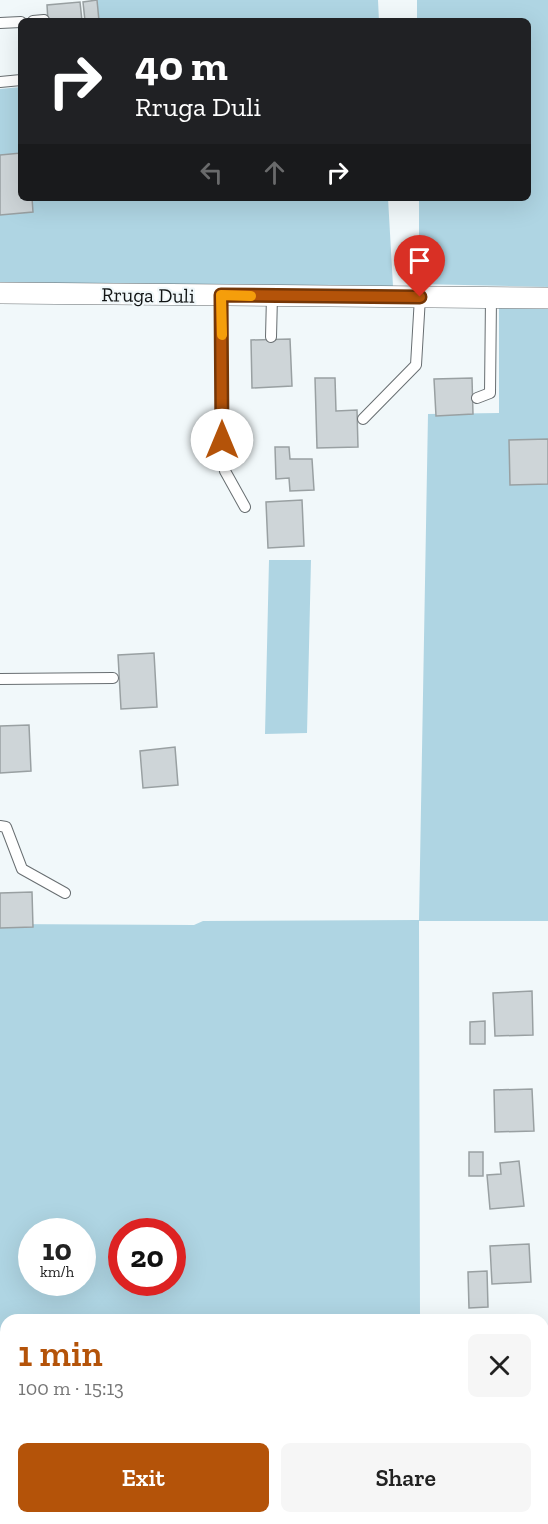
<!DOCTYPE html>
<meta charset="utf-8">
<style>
:root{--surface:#fff;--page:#f6f6f6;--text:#222;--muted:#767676;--accent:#b45309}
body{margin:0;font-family:"Zilla Slab",serif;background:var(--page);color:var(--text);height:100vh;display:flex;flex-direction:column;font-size:22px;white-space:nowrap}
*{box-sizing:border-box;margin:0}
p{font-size:20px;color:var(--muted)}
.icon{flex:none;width:33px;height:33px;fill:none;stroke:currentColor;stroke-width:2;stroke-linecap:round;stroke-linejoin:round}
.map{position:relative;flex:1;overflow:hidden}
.side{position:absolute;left:0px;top:1314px;width:549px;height:210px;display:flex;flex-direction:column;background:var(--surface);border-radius:18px 18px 0 0;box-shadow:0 6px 24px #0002}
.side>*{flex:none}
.top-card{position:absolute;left:18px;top:18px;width:513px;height:183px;border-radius:9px;box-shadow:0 6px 24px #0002;background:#202124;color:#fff;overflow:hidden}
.speed{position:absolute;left:18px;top:1218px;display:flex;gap:12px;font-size:30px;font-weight:700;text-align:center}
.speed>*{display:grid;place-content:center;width:78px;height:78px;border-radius:50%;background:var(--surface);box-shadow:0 6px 24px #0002;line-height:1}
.speed small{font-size:15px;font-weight:400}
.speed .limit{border:9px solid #d22;background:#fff;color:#111}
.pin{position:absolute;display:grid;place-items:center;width:51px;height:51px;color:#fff;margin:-62px -26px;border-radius:50% 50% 50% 0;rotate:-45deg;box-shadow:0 0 6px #0007}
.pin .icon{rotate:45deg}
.me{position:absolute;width:66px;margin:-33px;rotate:0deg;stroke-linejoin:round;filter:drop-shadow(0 0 4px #0008)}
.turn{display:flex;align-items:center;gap:21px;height:126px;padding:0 18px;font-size:27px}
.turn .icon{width:78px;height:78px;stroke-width:2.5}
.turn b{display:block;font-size:42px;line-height:51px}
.lanes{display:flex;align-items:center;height:57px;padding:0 18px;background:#0003;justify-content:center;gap:30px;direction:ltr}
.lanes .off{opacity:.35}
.round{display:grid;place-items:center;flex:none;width:63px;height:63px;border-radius:9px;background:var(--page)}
.headline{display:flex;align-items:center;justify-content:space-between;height:102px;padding:0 18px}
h1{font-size:36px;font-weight:600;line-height:45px;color:var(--accent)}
.primary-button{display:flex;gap:12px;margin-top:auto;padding:12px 18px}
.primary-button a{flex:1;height:69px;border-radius:9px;background:var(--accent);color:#fff;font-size:24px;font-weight:600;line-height:69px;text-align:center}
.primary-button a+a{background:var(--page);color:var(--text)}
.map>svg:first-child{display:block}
.green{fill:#afd5e3;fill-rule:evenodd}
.building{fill:#ced5d8;stroke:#99a0a2;stroke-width:1.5}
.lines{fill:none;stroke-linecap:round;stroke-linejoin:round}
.service-casing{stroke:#686e71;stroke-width:12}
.minor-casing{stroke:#686e71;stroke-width:22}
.service{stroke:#fff;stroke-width:10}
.minor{stroke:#fff;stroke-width:21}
.route-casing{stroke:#753606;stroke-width:15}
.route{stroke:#b45309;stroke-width:10}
.slow{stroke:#f59e0b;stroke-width:10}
.labels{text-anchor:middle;stroke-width:4.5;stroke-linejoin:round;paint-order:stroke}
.street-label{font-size:20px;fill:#121515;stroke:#f1f8fa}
</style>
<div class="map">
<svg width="548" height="1524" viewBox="0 0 548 1524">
<rect width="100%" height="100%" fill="#f1f8fa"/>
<path class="green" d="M97 0H378L379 21H99Z
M417 0H548V287L419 284V198H528V21H417Z
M21 87V198H388L393 286 0 285V89Z
M499 307 548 309V921H419L420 1320H6V1518H421V1524H0V924L194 925 203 921 419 920 428 414 499 413ZM32 1232H82V1282H32ZM122 1232H172V1282H122Z
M269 560H311L307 733 265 734Z"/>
<path class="building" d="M97 0 99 21H85L83 2Z
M80 2 82 21H48L47 5Z
M21 153V198H32L33 212 0 215V155Z
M290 339 292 386 252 388 251 340Z
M315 378H335L336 411 357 410 358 447 317 448Z
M472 378 473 414 436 416 434 379Z
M548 439V484L510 485 509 440Z
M275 447H289L290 459H312L314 490 290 491 289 478 276 479Z
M302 500 304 546 268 548 266 502Z
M154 653 157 707 121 709 118 655Z
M29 725 31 771 0 773V726Z
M175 747 178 785 143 788 140 751Z
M32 892 33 927 0 928V893Z
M532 991 533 1035 495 1036 493 993Z
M485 1021V1044H470V1022Z
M532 1089 534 1131 495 1132 494 1090Z
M469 1152H483V1176H469Z
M519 1161 524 1206 490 1209 487 1175 501 1174 500 1163Z
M529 1244 531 1282 492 1284 490 1246Z
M487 1271 488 1307 469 1308 468 1272Z
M475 1518H503L504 1524H475Z"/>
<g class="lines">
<g class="service-casing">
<path id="service" d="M33 21 44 20
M0 23 21 22
M0 82 21 80
M221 295 222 456 225 471 245 507
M271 337 272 296
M477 398 490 393 491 298
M363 419 416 365 420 297
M0 679 113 678
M0 826 6 827 22 869 65 893"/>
</g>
<g class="minor-casing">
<path id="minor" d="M0 293 548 298"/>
</g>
<use href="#service" class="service"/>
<use href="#minor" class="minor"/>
</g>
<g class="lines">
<g class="route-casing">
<path id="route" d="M222 440 221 295 420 297"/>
</g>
<use href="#route" class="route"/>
<path class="slow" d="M222 335 221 295 251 296"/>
</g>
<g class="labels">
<g class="street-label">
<text transform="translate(148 295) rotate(1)" y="7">Rruga Duli</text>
</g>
</g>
</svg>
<div class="speed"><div>10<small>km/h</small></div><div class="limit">20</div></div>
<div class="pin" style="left:420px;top:297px;background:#d93025"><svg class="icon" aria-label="arrive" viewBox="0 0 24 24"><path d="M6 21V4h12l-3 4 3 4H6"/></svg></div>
<svg class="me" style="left:222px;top:440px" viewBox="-20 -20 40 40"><circle r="19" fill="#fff"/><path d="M0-13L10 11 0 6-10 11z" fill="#b45309"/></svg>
<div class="top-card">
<div class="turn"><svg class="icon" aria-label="right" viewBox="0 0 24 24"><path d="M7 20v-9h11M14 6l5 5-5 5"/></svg><div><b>40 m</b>Rruga Duli</div></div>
<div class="lanes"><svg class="icon off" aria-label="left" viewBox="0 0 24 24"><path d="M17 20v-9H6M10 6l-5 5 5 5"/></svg><svg class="icon off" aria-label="ahead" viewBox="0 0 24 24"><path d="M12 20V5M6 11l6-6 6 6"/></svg><svg class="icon" aria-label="right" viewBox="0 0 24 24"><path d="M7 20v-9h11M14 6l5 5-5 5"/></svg></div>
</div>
<section class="side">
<div class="headline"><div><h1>1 min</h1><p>100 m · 15:13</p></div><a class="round"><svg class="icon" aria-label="close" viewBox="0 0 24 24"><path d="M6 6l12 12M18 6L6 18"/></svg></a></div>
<div class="primary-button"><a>Exit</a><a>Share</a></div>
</section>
</div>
